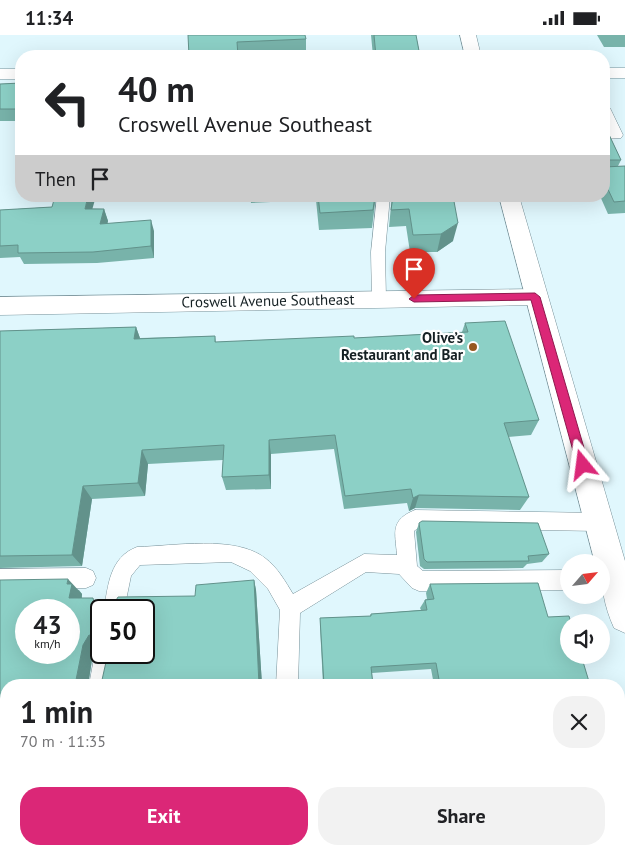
<!DOCTYPE html>
<meta charset="utf-8">
<style>
:root{--surface:#fff;--page:#f2f2f2;--text:#202124;--muted:#757577;--accent:#db2777}
body{margin:0;font-family:"PT Sans",sans-serif;background:var(--page);color:var(--text);height:100vh;display:flex;flex-direction:column;font-size:19px;white-space:nowrap}
*{box-sizing:border-box;margin:0}
p{font-size:16px;color:var(--muted)}
.icon{flex:none;width:28px;height:28px;fill:none;stroke:currentColor;stroke-width:2;stroke-linecap:round;stroke-linejoin:round}
.map{position:relative;flex:1;overflow:hidden}
.panel{position:absolute;left:0px;top:644px;width:625px;height:176px;display:flex;flex-direction:column;background:var(--surface);border-radius:20px 20px 0 0;box-shadow:0 5px 20px #0002}
.panel>*{flex:none}
.guide{position:absolute;left:15px;top:15px;width:595px;height:152px;border-radius:20px;box-shadow:0 5px 20px #0002;background:#fff;color:var(--text);overflow:hidden}
.needle{width:32px;rotate:62deg}
.tools{position:absolute;left:560px;top:519px;display:grid;gap:10px}
.tools a{display:grid;place-items:center;width:50px;height:50px;border-radius:50%;background:var(--surface);box-shadow:0 5px 20px #0002;font-size:25px}
.speed{position:absolute;left:15px;top:564px;display:flex;gap:10px;font-size:25px;font-weight:700;text-align:center}
.speed>*{display:grid;place-content:center;width:65px;height:65px;border-radius:50%;background:var(--surface);box-shadow:0 5px 20px #0002;line-height:1}
.speed small{font-size:12px;font-weight:400}
.speed .limit{border:2px solid #111;border-radius:8px;background:#fff;color:#111}
.pin{position:absolute;display:grid;place-items:center;width:42px;height:42px;color:#fff;margin:-51px -21px;border-radius:50% 50% 50% 0;rotate:-45deg;box-shadow:0 0 5px #0007}
.pin .icon{rotate:45deg}
.me{position:absolute;width:55px;margin:-28px;rotate:344deg;stroke-linejoin:round;filter:drop-shadow(0 0 4px #0008)}
.turn{display:flex;align-items:center;gap:18px;height:105px;padding:0 20px;font-size:22px}
.turn .icon{width:65px;height:65px;stroke-width:2.5}
.turn b{display:block;font-size:35px;line-height:42px}
.then{display:flex;align-items:center;height:48px;padding:0 20px;background:#0003;gap:10px;font-size:19px}
.round{display:grid;place-items:center;flex:none;width:52px;height:52px;border-radius:20px;background:var(--page)}
.head{display:flex;align-items:center;justify-content:space-between;height:85px;padding:0 20px}
h1{font-size:30px;font-weight:700;line-height:38px}
.action{display:flex;gap:10px;margin-top:auto;padding:10px 20px}
.action a{flex:1;height:58px;border-radius:20px;background:var(--accent);color:#fff;font-size:20px;font-weight:700;line-height:58px;text-align:center}
.action a+a{background:var(--page);color:var(--text)}
.status{display:flex;justify-content:space-between;align-items:center;height:35px;padding:0 25px;background:var(--surface);direction:ltr}
.status svg{height:14px;fill:currentColor}
.map>svg:first-child{display:block}
.lines{fill:none;stroke-linecap:round;stroke-linejoin:round}
.service-casing{stroke:#779199;stroke-width:1}
.minor-casing{stroke:#779199;stroke-width:1}
.secondary-casing{stroke:#779199;stroke-width:1}
.service{fill:#fff;fill-rule:evenodd}
.minor{fill:#fff;fill-rule:evenodd}
.secondary{fill:#fff;fill-rule:evenodd}
.wall{fill:#78b3aa;fill-rule:evenodd}
.shaded-wall{fill:#62928b}
.building{fill:#8cd0c6;stroke:#62928b;fill-rule:evenodd}
.route{fill:#db2777;stroke:#8e194d}
.poi-dot{fill:#97581f;stroke:#fff;stroke-width:2}
.labels{text-anchor:middle;stroke-width:4.5;stroke-linejoin:round;paint-order:stroke}
.street-label{font-size:15px;fill:#152023;stroke:#fff}
.poi-label{font-size:15px;font-weight:bold;fill:#152023;stroke:#fff;text-anchor:end}
</style>
<div class="status"><b>11:34</b><svg viewBox="0 0 49 12"><path d="M0 12V9h3v3zM5 12V6h3v6zM10 12V3h3v9zM15 12V0h3v12zM26 1h20v11H26zM47 4h2v5h-2z"/></svg></div>
<div class="map">
<svg width="625" height="819" viewBox="0 0 625 819">
<rect width="100%" height="100%" fill="#e0f7fd"/>
<g class="lines">
<g class="service-casing">
<path id="service" d="M604 70 610 73 623 100 621 103 604 104V96H609L604 85Z
M377 161H390L385 217 386 264 384 268H374L372 264 371 217Z
M415 475 599 478 606 481 608 487 606 493 599 496 418 493 414 496 417 531 423 536 569 535V555L419 556 412 553 399 539 366 537 300 578 298 650H276L280 575 268 554 250 536 231 527 140 530 131 541 124 575H104C108 550 110 522 137 512 174 511 235 500 265 523 278 533 285 546 293 559L364 519 397 520C395 497 390 485 415 475Z
M86 533 93 536 96 543 93 550 86 553 0 554V534Z
M101 609V618H117L111 650H89L95 618Z
M327 814H351V819H327Z"/>
</g>
<g class="minor-casing">
<path id="minor" d="M604 33H625V43H604Z
M0 34H21V44H0Z
M535 254 543 256 547 262 543 268 535 270 0 280V262Z
M619 789H625V819H604L602 814H619Z
M0 794H6V814H25L23 819H0Z"/>
</g>
<g class="secondary-casing">
<path id="secondary" d="M460 0H476L481 21H465Z
M499 161H519L625 526V598L614 593C604 571 601 551 601 528H595Z"/>
</g>
<use href="#service" class="service"/>
<use href="#minor" class="minor"/>
<use href="#secondary" class="secondary"/>
</g>
<path class="wall" d="M188 0 306 4V16L238 18Z
M371 0H416L420 21H373Z
M597 0H625V12H604Z
M21 48V86H0V49Z
M604 89 621 125 618 131H625V178L608 179 600 161H604Z
M250 161H376L372 193 319 195 316 165 251 168Z
M392 161H453V206L437 217H410L406 191 389 192Z
M52 172 104 174 108 186 107 189 154 196V223L97 228 24 229 20 222 0 223V175Z
M465 288 539 385 531 400 508 402 529 462 520 475 415 473 409 476 407 468 344 474 334 414 271 419V454L226 455 222 442 223 425 148 429 145 461 92 464 82 531 0 533V296L136 292 140 303 215 301 216 307 354 303 462 297Z
M419 488 549 519 542 527 527 529 523 533 424 534 420 531 416 497Z
M0 545 79 555 82 559V563L97 567H115L195 561 254 545 256 555 262 650H6V692H0ZM101 575 144 618 102 645H89L93 618 97 612 101 615Z
M430 549 548 582 590 650H434L431 634 372 638 373 650H323L320 591V583L370 581 371 579 421 575 420 573 425 565 427 564 426 558Z"/>
<path class="shaded-wall" d="M88 161H96L89 186 85 174Z
M104 174 108 186 104 201 100 189Z
M151 185 154 196V223L151 211Z
M458 188 453 206 437 217 441 199Z
M136 292 142 309 134 304Z
M269 405 271 419V454L269 440Z
M142 415 148 429 145 461 138 448Z
M83 451 92 464 82 531 72 520Z
M419 460 415 473 409 476 413 463Z
M68 544 82 559 80 573 69 563 67 549Z
M254 545 256 555 262 650H259Z
M89 600 99 608H93L97 612 93 618 88 650 76 645 83 610Z"/>
<path class="building" d="M188 0H305L306 4 237 7 238 21H189Z
M374 0H416L420 21H376Z
M21 48V74H0V49Z
M604 89 621 125H604Z
M625 131V166L614 167 604 146V132Z
M55 161H88L85 174H104L100 189 151 185V211L93 217 18 218V210L0 211V175L52 172Z
M318 161H375L373 175 320 178Z
M393 161H453L458 188 441 199 413 200 409 174 391 175Z
M505 286 539 385 504 388 529 462 419 460 413 463 411 454 345 461 335 400 269 405V440L222 442 224 410 142 415 138 448 83 451 72 520 0 521V296L136 292 134 304 215 301V307L354 301V303L468 297 465 288Z
M422 486 538 488 549 519 528 521 529 526 427 527 424 524 419 488Z
M68 544 67 549H72L69 563H93L94 567H115L118 562 195 561 196 550 254 545 259 650H6V686H0V545ZM26 575H69V618H26ZM101 575H144V618H108L102 645H76L83 610 89 600 93 601V608H101Z
M538 548 548 582 569 581 571 588H569V620H581L590 650H440L436 628 371 632 373 650H324L320 583 371 581V579L427 575 425 565 434 564 430 549Z"/>
<path class="route" d="M535 258 540 262 589 430 583 436 577 430 531 265 414 267 409 264 414 260Z"/>
<circle class="poi-dot" cx="473" cy="312" r="5"/>
<g class="labels">
<g class="street-label">
<text transform="translate(268 266) rotate(-1)" y="5">Croswell Avenue Southeast</text>
</g>
<g class="poi-label">
<text x="463" y="308">Olive’s<tspan x="463" dy="17">Restaurant and Bar</tspan></text>
</g>
</g>
</svg>
<div class="tools">
<a><svg class="needle" viewBox="-14 -14 28 28"><path d="M0-13l5 13h-10z" fill="#e53935"/><path d="M0 13l5-13h-10z" fill="#757577"/></svg></a>
<a><svg class="icon" aria-label="sound" viewBox="0 0 24 24"><path d="M4 9h4l5-4v14l-5-4H4zM17 9q2 3 0 6"/></svg></a>
</div>
<div class="speed"><div>43<small>km/h</small></div><div class="limit">50</div></div>
<div class="pin" style="left:414px;top:264px;background:#d93025"><svg class="icon" aria-label="arrive" viewBox="0 0 24 24"><path d="M6 21V4h12l-3 4 3 4H6"/></svg></div>
<svg class="me" style="left:583px;top:430px" viewBox="-20 -20 40 40"><path d="M0-17L14 15 0 8-14 15z" fill="#db2777" stroke="#fff" stroke-width="4"/></svg>
<div class="guide">
<div class="turn"><svg class="icon" aria-label="left" viewBox="0 0 24 24"><path d="M17 20v-9H6M10 6l-5 5 5 5"/></svg><div><b>40 m</b>Croswell Avenue Southeast</div></div>
<div class="then">Then<svg class="icon" aria-label="arrive" viewBox="0 0 24 24"><path d="M6 21V4h12l-3 4 3 4H6"/></svg></div>
</div>
<section class="panel">
<div class="head"><div><h1>1 min</h1><p>70 m · 11:35</p></div><a class="round"><svg class="icon" aria-label="close" viewBox="0 0 24 24"><path d="M6 6l12 12M18 6L6 18"/></svg></a></div>
<div class="action"><a>Exit</a><a>Share</a></div>
</section>
</div>
